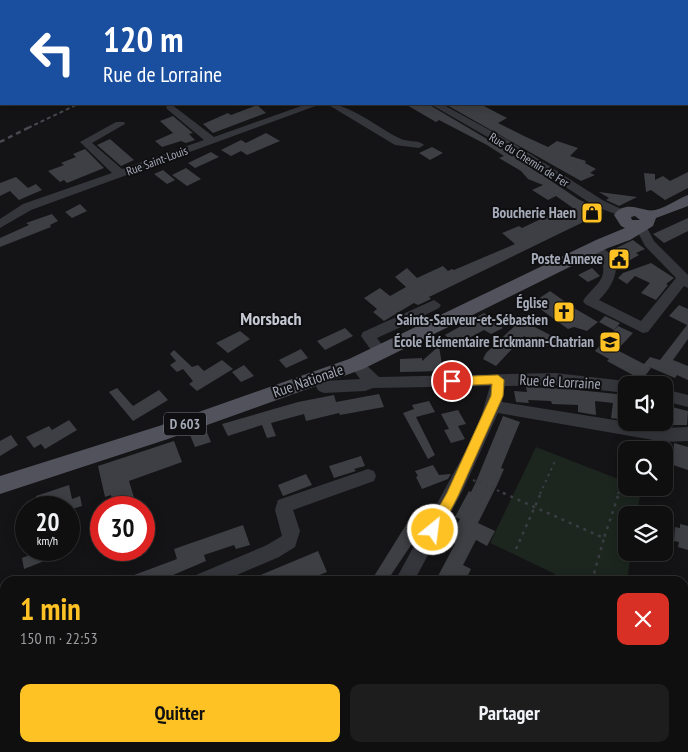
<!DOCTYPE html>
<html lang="fr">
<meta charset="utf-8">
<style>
:root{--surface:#0f0f10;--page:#1d1d1e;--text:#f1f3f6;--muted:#9b9c9f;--line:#2f2f30;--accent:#ffc224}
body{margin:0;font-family:"PT Sans Narrow",sans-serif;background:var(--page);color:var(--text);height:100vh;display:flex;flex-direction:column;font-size:19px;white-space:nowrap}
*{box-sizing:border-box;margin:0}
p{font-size:16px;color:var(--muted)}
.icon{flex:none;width:28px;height:28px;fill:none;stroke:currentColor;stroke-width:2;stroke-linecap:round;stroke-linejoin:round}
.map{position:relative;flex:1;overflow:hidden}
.details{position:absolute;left:0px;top:576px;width:689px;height:176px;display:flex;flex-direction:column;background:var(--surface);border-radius:15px 15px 0 0;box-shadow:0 2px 12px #0003,0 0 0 1px var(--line)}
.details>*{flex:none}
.hud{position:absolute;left:0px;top:0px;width:689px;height:105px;box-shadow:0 2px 12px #0003,0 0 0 1px var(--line);background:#1a4fa0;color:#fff;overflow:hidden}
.tools{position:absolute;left:618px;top:376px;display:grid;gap:10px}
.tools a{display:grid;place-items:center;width:55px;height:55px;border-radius:10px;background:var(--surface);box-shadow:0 2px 12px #0003,0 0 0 1px var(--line);font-size:25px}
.speed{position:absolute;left:15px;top:496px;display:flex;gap:10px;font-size:25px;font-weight:700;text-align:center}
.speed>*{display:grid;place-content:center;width:65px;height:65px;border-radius:50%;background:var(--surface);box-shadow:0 2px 12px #0003,0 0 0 1px var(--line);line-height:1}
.speed small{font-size:12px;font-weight:400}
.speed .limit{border:8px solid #d22;background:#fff;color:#111}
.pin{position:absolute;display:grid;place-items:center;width:42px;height:42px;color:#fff;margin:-21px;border:2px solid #fff;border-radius:50%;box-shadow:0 1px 5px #0007}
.me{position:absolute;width:55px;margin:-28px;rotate:29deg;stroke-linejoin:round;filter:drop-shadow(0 0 4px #0008)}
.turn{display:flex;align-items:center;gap:18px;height:105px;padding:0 20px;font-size:22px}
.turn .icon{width:65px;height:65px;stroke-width:2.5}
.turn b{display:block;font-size:35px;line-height:42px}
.round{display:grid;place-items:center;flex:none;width:52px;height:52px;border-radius:10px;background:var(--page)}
.overview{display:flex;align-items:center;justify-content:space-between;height:85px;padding:0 20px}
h1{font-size:30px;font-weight:600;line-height:38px;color:var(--accent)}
.primary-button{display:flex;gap:10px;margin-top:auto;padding:10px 20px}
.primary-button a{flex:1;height:58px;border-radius:10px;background:var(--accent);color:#111;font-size:20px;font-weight:600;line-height:58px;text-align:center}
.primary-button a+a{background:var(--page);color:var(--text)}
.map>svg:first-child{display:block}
.green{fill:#1c251e}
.building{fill:#3e3f44}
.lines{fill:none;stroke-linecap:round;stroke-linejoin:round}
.path-far2{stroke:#3b3d43;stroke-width:1;stroke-dasharray:2 2.5;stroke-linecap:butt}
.path-far1{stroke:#3b3d43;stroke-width:2;stroke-dasharray:2.5 4;stroke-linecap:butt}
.path{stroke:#3b3d43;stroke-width:2.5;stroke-dasharray:3 5;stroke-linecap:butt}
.minor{fill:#35363c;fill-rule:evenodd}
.major{fill:#51525b;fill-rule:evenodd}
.rail-far1{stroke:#484951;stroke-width:2;stroke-dasharray:4 3;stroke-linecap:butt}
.rail{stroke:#484951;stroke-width:2.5;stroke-dasharray:5 4;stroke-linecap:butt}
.minor-bridge{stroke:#35363c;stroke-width:9}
.route{fill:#ffc224;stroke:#a67e17}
.labels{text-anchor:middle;stroke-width:4;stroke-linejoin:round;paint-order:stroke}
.far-street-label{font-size:12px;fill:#a5aab8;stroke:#0f0f11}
.shield{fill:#0f0f11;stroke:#787c86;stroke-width:1}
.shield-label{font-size:14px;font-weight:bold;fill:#a5aab8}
.poi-label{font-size:15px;font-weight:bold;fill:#a5aab8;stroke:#0f0f11;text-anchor:end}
.street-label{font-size:15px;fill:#a5aab8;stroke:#0f0f11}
.quarter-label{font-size:18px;font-weight:bold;fill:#c6c9d3;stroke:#0f0f11}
</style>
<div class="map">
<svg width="688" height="752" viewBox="0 0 688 752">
<rect width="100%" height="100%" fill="#141416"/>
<path class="green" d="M536 447 626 482V488H641L637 515H626V552L631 553 627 581H553L555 574 490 543Z"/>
<path class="building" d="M405 104H428L504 149 578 199 604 212 429 297 431 299 418 305 414 303 384 321 373 312 377 309 364 298 380 288 390 296 406 287 395 277 407 268 417 278 443 266 448 271 452 269 454 270 515 244 502 233 519 226 522 228 547 216 551 219 573 208 556 196 548 200 532 190 543 185 528 179 521 171 499 158 504 156 487 145 439 120 436 122Z
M445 104H480L507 118 498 123 524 136 548 147 557 141 578 148 570 156 586 161 585 163 596 169 590 173 595 175 581 181Z
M257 105 266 113 213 133 203 124 228 113 231 115Z
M173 116 193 133 189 134 195 140 186 143 181 141 162 147 155 141 173 133 160 121Z
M266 133 280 141 247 155 241 151 231 156 221 150 241 140 246 143Z
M110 139 134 160 121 166 97 145Z
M432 147 443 153 430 160 419 153Z
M85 149 104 168 67 183 64 180 60 182 48 171 64 165 61 163 76 157 73 154Z
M211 152 219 157 195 168 188 163Z
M186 168 201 179 187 186 172 175Z
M163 170 175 180 167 184 154 174Z
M688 172V188L665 200 651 190 646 192 644 173 655 174V180L663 176 670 181Z
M16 177 28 188 36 184 42 190 19 200 10 191 0 196V183Z
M599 192 637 197 619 206 606 200 609 198Z
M80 204 87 211 72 218 65 212Z
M52 214 58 221 50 225 51 227 0 247V238L29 225 26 223Z
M688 218V231L664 243 653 234Z
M633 240 645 249 636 253 639 255 623 264 610 251Z
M651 263 674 278 666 284 668 285 656 300 641 293 650 283 635 276 627 284 618 278 623 273Z
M592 268 600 276 588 282 578 275Z
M550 291 574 308 598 322 587 331 574 327 568 329 532 303Z
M679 305 688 309V339L673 360 688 366V380L677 375 675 378 649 367 651 368 642 380 607 361 609 359 595 351 618 326 633 333 617 350 644 364 650 357 660 360 687 325 669 316Z
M484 313 503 328 491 334 484 330 456 345 445 335Z
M605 316 620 323 614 330 599 322Z
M521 320 560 340 555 346 544 345 538 336 533 341 524 336 496 366 483 359 486 353Z
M345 328 353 336 325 350 317 341Z
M240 331 250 339 228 353 216 343Z
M439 346 443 371 400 372V359L422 358V361Z
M301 349 308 358 286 368 279 360Z
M174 350 192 367 198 365 204 371 222 360 233 369 197 391 189 384 193 381 183 369 177 372 170 365 176 361 170 354Z
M244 365 254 376 241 382 232 372Z
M526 387 568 389 626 395V420L611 418 613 403 595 401 596 415 578 412V405L552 404 551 401 528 400 529 403 516 402 514 391 527 392Z
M117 388 133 406 159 390 168 400 133 421 109 392Z
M379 394 384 407 340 415 339 413 306 421 304 414 271 423 276 436 267 438 262 425 228 436 222 424 298 402 334 395 336 402Z
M429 401 435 412 416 417 435 455 428 459 403 413 414 409 412 405Z
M664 405 688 411 687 425H658V422H664Z
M458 410 466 424 458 426 465 439 451 443 444 430 449 429 441 414Z
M503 416 520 422 501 468 504 469 497 485 478 523 495 531 487 546 476 540 463 565 471 569 465 581H448L438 576 455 544 448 541 460 519 455 517 469 491 471 492 475 484Z
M69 420 77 430 45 449 41 444 34 448 26 437 49 426 52 430Z
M206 430 211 442 195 447 190 435Z
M11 435 18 445 0 456V441Z
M174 441 182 462 129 481 135 501 114 508 111 495 105 497 98 466Z
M674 443 688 447V470L673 465Z
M361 456 365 466 354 469 356 471 334 478 329 466Z
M433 465 439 475 451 474 448 479 422 489 416 477 418 476 415 471Z
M306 474 312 485 283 496 278 485Z
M69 485 72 499 80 496 82 506 69 510V508H22L37 501 36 496Z
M421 509 427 519 424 523 411 529 419 533 387 581H371L414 512Z
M26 510V542L22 543 17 514Z
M680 524 688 526V550L678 547 679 542 674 541 675 527 680 528Z
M243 525 250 545 236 549 234 545 204 555 206 561 159 581H118L177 559 174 549Z
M42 550H50L52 558 24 569 22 558Z
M318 551 327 572 304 581H246Z"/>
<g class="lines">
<path class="path-far2" d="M517 0 519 1
M618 0 621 1
M339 1 342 0"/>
<path class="path-far1" d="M473 480 506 494
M540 494 555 461
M618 494 620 489"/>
<path class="path" d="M503 493 604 538 619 493
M516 549 541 493
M592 581 604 538
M309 748 311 752"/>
<path class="minor" d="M171 104 214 137 307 104H321L31 210 0 228V219L23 204 112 173 80 142 116 122H124L125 124 92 143 122 169 204 140 167 109 166 107Z
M327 104C349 103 378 128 399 138 407 143 418 139 424 145L419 148 395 145Z
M430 104H442L513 143 604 201 630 213 624 217 596 207 505 147Z
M641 223 645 224 654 241 688 275V288L684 286 648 332 643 333 585 304 583 301C592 287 608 281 602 262L587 249 593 245C627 254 618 281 599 300L641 321 676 278 645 246 635 227Z
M434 300 441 305 439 308 425 315 438 328 436 332H426L414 321 377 338 388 353 386 357H376L361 336 363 332Z
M356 358 361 360 379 377 555 373 626 381 633 385H626V393L555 385 505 386 502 402 665 428 688 427V441L665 442 498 413 463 490 414 581H395L465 452 481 417 490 386 373 388 365 391 324 393 319 391 316 387 319 383 324 381 360 379 349 364 351 360Z
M664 389 688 395V407L664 401Z
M368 469 374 471 376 476 374 481 293 510 300 531 295 547 279 557 223 581H194L196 575 267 545 282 536 275 510 278 500Z
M5 657V677L0 679V659Z
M688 680V703L684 704V682Z
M0 685 5 687V711L0 709Z
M25 748H47L49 752H27Z
M249 748H275L273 752H247Z
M513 748H535L534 752H512Z
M621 748H643L642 752H620Z"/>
<path class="major" d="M688 195V206L656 218 653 226 630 240 608 248 363 369 168 439 0 494V476L159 426 349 359 596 240 625 228 621 226 614 215C623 202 636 208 647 210 660 213 676 199 688 195ZM635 216 640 220H632L631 217Z"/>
<path class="rail-far1" d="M306 1 309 0
M28 128 78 104"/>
<path class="rail" d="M0 142 30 127"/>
<path class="minor-bridge" d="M308 0 310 1"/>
</g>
<path class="route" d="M498 375 504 380 503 396 458 496 438 535 433 536 428 535 426 530 447 493 491 396 492 384 452 386 446 381 452 377Z"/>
<defs>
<g id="shop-square" transform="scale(1.125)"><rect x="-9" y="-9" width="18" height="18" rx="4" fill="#ffc224" stroke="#0f0f11"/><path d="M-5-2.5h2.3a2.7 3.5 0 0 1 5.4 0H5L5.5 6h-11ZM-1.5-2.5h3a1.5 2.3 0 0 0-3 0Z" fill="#111"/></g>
<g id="civic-square" transform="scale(1.125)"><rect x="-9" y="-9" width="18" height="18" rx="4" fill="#ffc224" stroke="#0f0f11"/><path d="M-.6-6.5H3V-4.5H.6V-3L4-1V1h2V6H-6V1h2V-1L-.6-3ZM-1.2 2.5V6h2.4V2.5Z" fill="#111"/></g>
<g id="church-square" transform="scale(1.125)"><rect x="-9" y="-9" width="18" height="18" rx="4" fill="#ffc224" stroke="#0f0f11"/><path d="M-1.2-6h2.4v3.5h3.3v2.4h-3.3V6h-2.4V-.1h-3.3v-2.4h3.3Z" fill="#111"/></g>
<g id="school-square" transform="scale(1.125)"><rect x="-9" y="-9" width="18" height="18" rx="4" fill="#ffc224" stroke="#0f0f11"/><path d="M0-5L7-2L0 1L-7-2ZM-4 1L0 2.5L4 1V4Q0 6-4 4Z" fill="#111"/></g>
</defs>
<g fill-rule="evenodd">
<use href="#shop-square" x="592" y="213"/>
<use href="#civic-square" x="619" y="259"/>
<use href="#church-square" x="564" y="312"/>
<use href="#school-square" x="610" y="342"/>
</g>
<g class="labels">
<g class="far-street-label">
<text transform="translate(529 160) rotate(32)" y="4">Rue du Chemin de Fer</text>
<text transform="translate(157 161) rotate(-20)" y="4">Rue Saint-Louis</text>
</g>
<rect class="shield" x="164" y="412.5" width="42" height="23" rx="4"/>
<g class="shield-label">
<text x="185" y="429">D 603</text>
</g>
<g class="poi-label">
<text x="576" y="218">Boucherie Haen</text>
<text x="603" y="264">Poste Annexe</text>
<text x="548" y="308">Église<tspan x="548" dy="17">Saints-Sauveur-et-Sébastien</tspan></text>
<text x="594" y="347">École Élémentaire Erckmann-Chatrian</text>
</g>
<g class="street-label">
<text transform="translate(308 381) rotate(-19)" y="5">Rue Nationale</text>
<text transform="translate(560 382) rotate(3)" y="5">Rue de Lorraine</text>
</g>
<g class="quarter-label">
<text x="271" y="325">Morsbach</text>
</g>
</g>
</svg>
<div class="tools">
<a><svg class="icon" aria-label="sound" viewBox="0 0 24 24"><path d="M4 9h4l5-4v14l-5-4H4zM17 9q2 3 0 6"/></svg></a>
<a><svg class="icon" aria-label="search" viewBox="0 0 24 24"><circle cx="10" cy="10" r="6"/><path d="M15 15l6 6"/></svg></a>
<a><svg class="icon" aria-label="layers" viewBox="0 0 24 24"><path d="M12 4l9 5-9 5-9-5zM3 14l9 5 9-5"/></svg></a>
</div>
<div class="speed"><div>20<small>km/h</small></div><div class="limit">30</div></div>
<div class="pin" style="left:452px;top:381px;background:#d93025"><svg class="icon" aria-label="arrive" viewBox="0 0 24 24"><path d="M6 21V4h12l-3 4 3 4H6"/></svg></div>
<svg class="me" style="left:433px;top:530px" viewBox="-20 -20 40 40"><circle r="17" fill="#ffc224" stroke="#fff" stroke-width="3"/><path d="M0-11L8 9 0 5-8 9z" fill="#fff"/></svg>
<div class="hud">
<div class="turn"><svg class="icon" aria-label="left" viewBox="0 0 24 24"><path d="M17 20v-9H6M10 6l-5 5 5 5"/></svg><div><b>120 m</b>Rue de Lorraine</div></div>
</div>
<section class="details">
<div class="overview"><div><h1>1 min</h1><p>150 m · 22:53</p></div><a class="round" style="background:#d93025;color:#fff"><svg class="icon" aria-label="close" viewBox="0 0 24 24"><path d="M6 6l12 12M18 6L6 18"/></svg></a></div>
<div class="primary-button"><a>Quitter</a><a>Partager</a></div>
</section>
</div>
